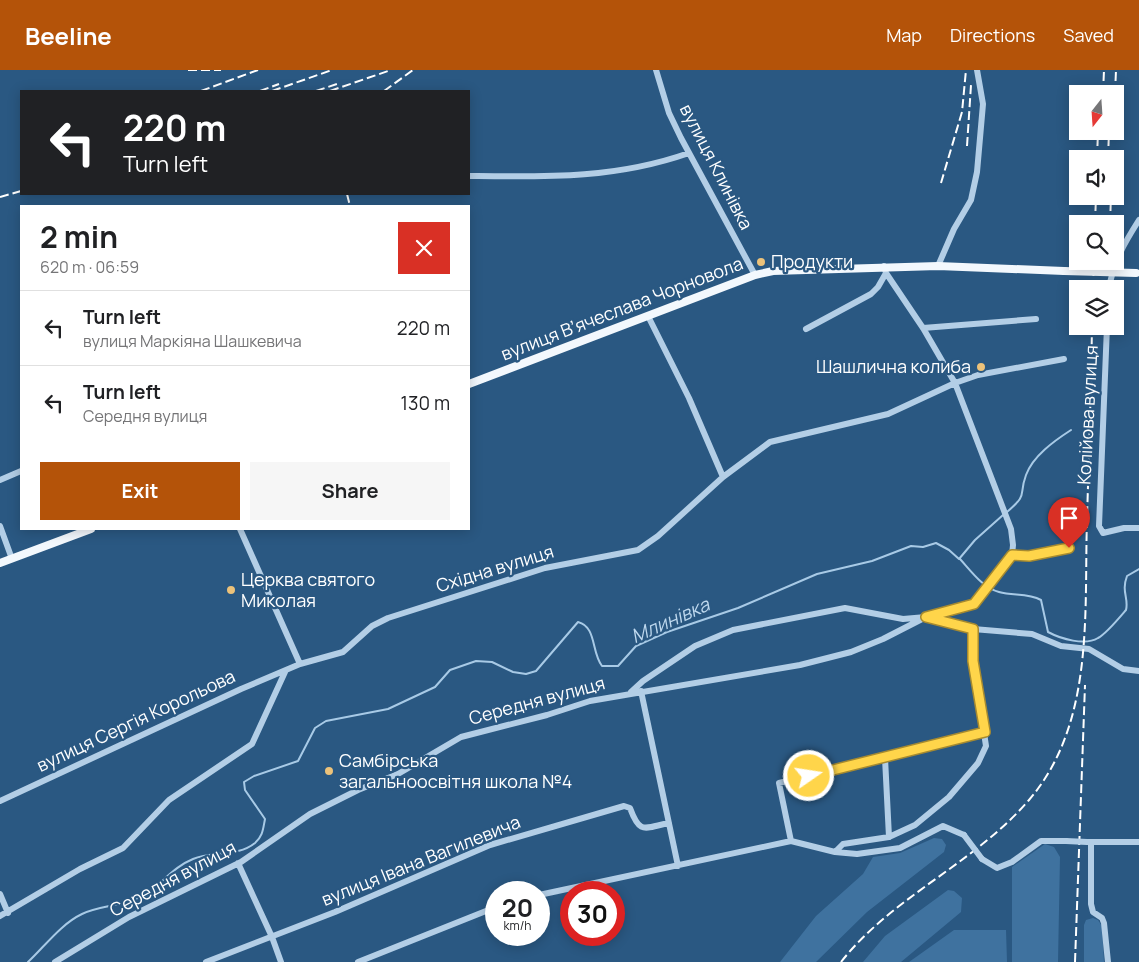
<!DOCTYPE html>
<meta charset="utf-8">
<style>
:root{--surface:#fff;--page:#f6f6f6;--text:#202124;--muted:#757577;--line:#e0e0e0;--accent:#b45309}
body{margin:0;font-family:Manrope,sans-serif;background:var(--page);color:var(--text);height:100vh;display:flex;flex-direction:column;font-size:19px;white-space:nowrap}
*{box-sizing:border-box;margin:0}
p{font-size:16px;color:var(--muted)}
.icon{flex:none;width:28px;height:28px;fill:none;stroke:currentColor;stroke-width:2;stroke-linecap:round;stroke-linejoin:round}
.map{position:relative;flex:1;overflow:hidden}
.details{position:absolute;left:20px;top:135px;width:450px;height:325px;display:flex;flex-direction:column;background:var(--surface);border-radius:0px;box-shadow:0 2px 12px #0003}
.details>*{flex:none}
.banner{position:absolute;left:20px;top:20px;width:450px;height:105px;border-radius:0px;box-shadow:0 2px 12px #0003;background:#202124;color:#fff;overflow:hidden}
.needle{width:32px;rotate:197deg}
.tools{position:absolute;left:1069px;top:15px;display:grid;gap:10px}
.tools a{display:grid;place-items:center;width:55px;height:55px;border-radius:0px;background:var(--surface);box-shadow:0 2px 12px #0003;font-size:25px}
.speed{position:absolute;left:485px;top:811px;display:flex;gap:10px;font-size:25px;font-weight:700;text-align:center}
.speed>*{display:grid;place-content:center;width:65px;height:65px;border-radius:50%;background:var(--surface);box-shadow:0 2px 12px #0003;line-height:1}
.speed small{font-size:12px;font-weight:400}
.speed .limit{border:8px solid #d22;background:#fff;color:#111}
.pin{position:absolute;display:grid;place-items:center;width:42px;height:42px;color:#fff;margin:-51px -21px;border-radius:50% 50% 50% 0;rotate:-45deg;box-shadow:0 0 5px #0007}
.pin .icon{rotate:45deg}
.me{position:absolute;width:55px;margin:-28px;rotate:77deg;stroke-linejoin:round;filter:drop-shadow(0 0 4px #0008)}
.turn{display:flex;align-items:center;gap:18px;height:105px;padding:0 20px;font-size:22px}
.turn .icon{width:65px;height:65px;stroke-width:2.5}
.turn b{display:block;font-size:35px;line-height:42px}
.round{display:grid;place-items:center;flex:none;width:52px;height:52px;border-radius:0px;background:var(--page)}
.overview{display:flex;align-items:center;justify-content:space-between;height:85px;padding:0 20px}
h1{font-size:30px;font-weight:700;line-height:38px}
.cta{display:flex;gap:10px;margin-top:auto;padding:10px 20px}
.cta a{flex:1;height:58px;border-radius:0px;background:var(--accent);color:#fff;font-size:20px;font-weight:700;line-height:58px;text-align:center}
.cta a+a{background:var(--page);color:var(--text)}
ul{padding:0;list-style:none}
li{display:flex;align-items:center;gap:15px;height:75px;padding:0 20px;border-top:1px solid var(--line)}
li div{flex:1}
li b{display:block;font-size:19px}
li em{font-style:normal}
header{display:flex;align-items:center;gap:30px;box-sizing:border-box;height:70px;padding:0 25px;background:var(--accent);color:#fff}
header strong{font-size:24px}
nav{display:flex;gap:28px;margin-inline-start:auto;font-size:18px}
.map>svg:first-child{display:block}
.green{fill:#3f729f}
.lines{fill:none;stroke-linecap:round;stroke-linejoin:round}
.stream{stroke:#a8cae6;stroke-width:2}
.minor{stroke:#b3cee6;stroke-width:6}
.major{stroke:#f3f8fd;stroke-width:8}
.rail{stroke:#fff;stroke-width:2;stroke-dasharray:9 4;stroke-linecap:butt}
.minor-bridge{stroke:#b3cee6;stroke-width:6}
.major-bridge{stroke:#f3f8fd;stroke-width:8}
.route-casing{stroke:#a68a30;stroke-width:12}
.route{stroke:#ffd54a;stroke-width:9}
.poi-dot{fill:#ecc27a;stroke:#2a5882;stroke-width:2}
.labels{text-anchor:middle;stroke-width:4.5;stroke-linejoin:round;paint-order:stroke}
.street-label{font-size:18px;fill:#fff;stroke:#2a5882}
.poi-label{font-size:18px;fill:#fff;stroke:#2a5882;text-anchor:start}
.water-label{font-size:19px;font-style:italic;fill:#bed8ee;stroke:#2a5882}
</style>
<header>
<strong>Beeline</strong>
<nav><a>Map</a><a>Directions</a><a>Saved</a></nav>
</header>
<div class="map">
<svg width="1139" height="892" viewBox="0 0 1139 892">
<rect width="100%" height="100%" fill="#2a5882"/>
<path class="green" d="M934 768 942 769 946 775 944 782 867 842 816 892H780L816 846 863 804 873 787 900 783Z
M1045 774 1054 777 1060 787 1058 892H1012V797Z
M948 820 954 821 962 828 961 842 901 892H863L885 866Z
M1093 848 1098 850 1102 856 1104 892H1084V855L1086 850Z
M954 860H1006L1007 892H909Z"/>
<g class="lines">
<path class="stream" d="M1007 442C1029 423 1018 427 1026 405 1033 386 1054 371 1071 360
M960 489C971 501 983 518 999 522 1013 526 1028 523 1041 530L1048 562C1061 569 1085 576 1098 568 1106 564 1120 547 1126 540 1129 528 1121 522 1127 506L1139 499
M28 892C45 876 61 854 82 844 101 835 126 836 144 825 162 814 173 797 193 789 212 781 238 787 255 773 263 766 263 759 265 749L245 720 244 712 254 706 298 691 315 658 326 651 388 639 435 617 450 600 476 591 492 592 513 602 526 604 536 601 578 552C597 557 591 582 602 596H618L636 576 667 562 738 538 817 504 872 491 911 476 923 477 936 473 949 480 959 489 975 470 1003 445"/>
<path class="minor" d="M656 0 669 43 681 68 755 205
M469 106C546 107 615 109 689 83
M938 196 954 159 971 130 977 102 983 34 977 0
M1109 219C1113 192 1125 172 1139 150
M648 246 689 328 723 407
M1107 256 1099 456 1103 463 1124 458H1139
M923 258 1036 249
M806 259 871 224 878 217 886 203
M0 410 21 401
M0 456 12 489
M240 459 300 594
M1012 485 1029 486 1069 478
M641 621 678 796
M631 622 643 611 695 576 733 560 845 538 903 549 926 547 974 534 1012 485 1013 475 1011 459 955 313 923 258 886 203 884 196
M885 688 889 767
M0 731 241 619 300 594 343 582 372 556 388 548 545 498 638 480 658 466 723 407 770 372 888 344 955 313 978 305 1064 289
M791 771 779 713 985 662
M1088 772H1139
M1091 772V834L1093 842 1102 848 1104 853 1108 892
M835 782 857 784 900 778 943 756 964 765
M982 789 997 798 1012 792 1041 771H1066
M238 793 272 867 281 892
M0 824 8 843
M539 825 791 771 835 782 843 774 889 767 915 755 949 727 978 693 986 676 973 591V559
M0 846 80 799 123 778 169 730 252 674 285 602
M55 892 129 847 241 792 310 744 358 720 398 704 461 667 547 645 590 631 800 595 851 582 883 569 926 547 973 559 1032 564 1061 576 1089 579 1123 599 1139 601
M206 892 335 842 490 775 624 736 630 738C640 765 644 758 669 753
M358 892 496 837"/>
<path class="major" d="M469 314 755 205 773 201 938 196 1064 201
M0 493 91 459"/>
<path class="rail" d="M188 0H221
M201 21 258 0
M260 21 279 14
M272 21 332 0
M316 21 337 14
M330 21 391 0
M384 21 413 0
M1103 24 1104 0
M1115 24 1116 0
M967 76 971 15
M1097 89 1098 61
M1108 89 1109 61
M941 113 962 42 966 0
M347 124 350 136
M0 127 21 121
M1095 154 1096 126
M1110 154 1111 126
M1093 219 1094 191
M1103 219 1105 191
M841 892C893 826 974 794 1029 730 1095 653 1084 543 1087 448 1089 384 1091 320 1092 256
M1075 892 1085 615"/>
<path class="minor-bridge" d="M964 765 982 789
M1066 771 1087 772"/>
<path class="major-bridge" d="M1064 201 1136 203"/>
</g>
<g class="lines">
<g class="route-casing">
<path id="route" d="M809 706 985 662 973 591V559L926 547 974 534 1012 485 1029 486 1069 478"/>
</g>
<use href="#route" class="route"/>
</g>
<g class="poi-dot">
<circle cx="761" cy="192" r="5"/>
<circle cx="981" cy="297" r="5"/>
<circle cx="231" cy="520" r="5"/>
<circle cx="329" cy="701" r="5"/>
</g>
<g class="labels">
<g class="street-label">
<text transform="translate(716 97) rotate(63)" y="6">вулиця Клинівка</text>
<text transform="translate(622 239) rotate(-21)" y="6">вулиця Вʼячеслава Чорновола</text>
<text transform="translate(1088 345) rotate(-87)" y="6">Колійова вулиця</text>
<text transform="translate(495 499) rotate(-17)" y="6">Східна вулиця</text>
<text transform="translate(537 631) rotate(-15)" y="6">Середня вулиця</text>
<text transform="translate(136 651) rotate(-25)" y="6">вулиця Сергія Корольова</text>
<text transform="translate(421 791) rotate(-22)" y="6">вулиця Івана Вагилевича</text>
<text transform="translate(173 809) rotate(-28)" y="6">Середня вулиця</text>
</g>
<g class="poi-label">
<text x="771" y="198">Продукти</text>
<text x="971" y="303" text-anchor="end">Шашлична колиба</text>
<text x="241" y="516">Церква святого<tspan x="241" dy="21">Миколая</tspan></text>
<text x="339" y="697">Самбірська<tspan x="339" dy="21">загальноосвітня школа №4</tspan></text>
</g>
<g class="water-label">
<text transform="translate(670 550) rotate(-24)" y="7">Млинівка</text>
</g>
</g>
</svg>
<div class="tools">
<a><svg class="needle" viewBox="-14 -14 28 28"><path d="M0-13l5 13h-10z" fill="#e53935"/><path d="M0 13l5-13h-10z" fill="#757577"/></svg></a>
<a><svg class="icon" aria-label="sound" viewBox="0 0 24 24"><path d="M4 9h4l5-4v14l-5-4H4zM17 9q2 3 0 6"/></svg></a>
<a><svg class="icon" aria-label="search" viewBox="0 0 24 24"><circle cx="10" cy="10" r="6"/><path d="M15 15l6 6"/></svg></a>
<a><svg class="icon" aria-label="layers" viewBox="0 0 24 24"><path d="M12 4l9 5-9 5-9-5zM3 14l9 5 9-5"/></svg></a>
</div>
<div class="speed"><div>20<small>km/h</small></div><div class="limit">30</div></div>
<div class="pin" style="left:1069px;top:478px;background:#d93025"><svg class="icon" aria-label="arrive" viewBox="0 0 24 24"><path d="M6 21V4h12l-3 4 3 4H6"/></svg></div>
<svg class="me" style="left:809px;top:706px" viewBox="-20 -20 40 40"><circle r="17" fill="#ffd54a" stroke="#fff" stroke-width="3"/><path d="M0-11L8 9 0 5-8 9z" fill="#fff"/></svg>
<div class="banner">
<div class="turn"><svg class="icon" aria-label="left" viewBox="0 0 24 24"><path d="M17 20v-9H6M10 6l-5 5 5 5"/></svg><div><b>220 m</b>Turn left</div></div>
</div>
<section class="details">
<div class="overview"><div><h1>2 min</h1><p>620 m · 06:59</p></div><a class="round" style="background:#d93025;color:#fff"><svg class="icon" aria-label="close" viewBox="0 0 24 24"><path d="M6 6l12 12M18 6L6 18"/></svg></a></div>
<ul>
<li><svg class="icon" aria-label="left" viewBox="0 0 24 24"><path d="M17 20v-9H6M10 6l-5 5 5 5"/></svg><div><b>Turn left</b><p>вулиця Маркіяна Шашкевича</p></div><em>220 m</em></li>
<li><svg class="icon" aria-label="left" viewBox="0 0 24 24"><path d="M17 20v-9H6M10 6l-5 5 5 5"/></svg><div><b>Turn left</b><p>Середня вулиця</p></div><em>130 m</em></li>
</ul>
<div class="cta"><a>Exit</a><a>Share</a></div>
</section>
</div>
